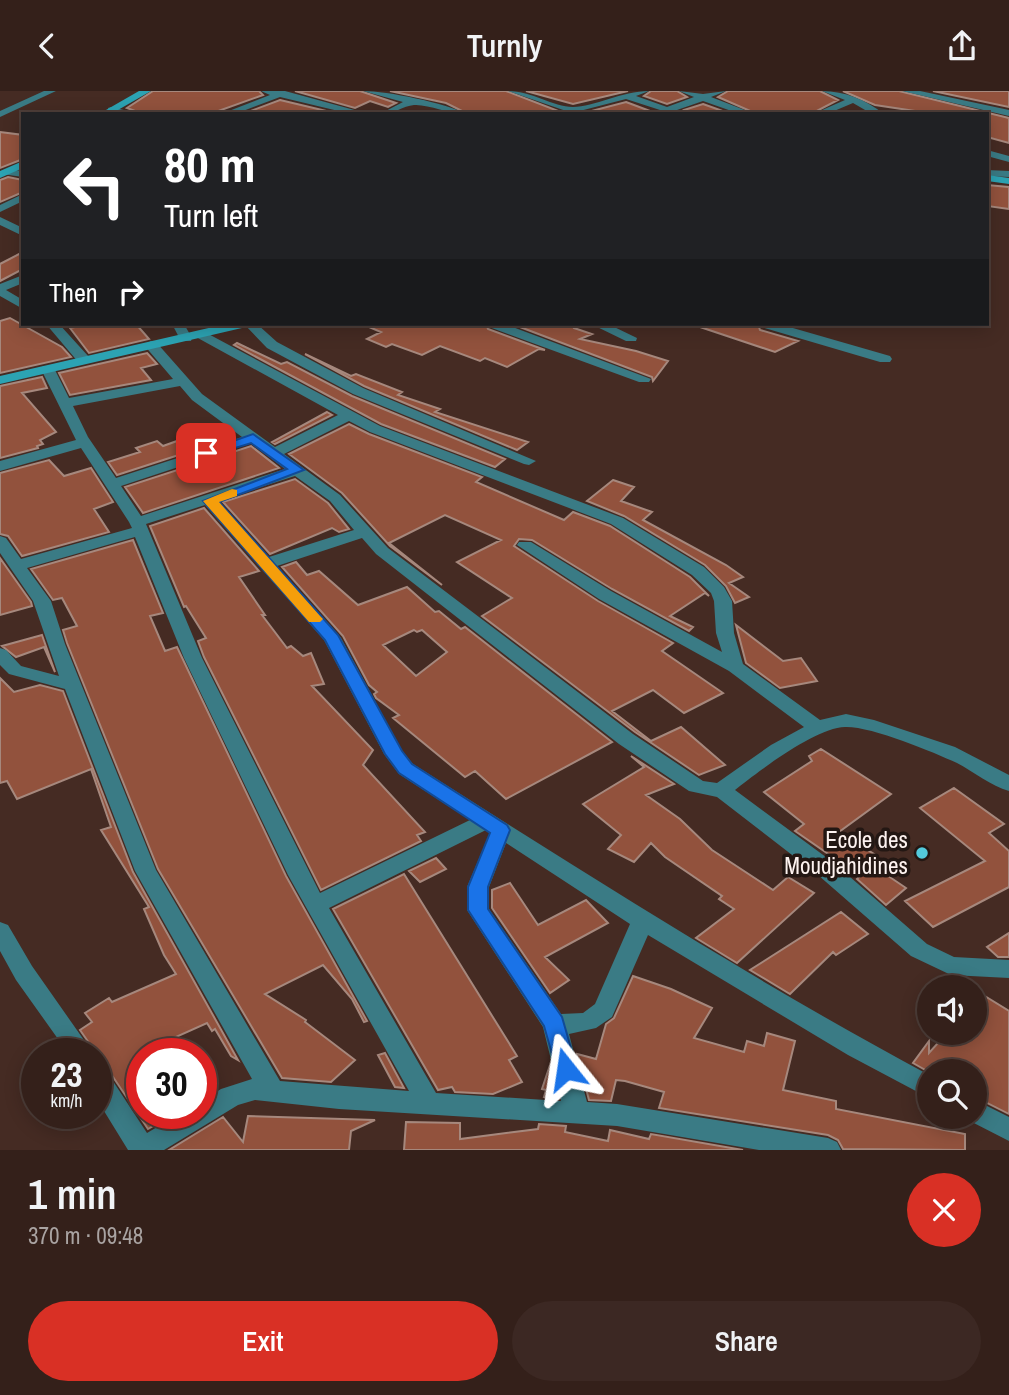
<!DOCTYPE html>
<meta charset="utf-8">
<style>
:root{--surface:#34201a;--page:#3c2823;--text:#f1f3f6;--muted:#a9a3a2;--line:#4e3e39;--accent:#d93025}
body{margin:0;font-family:"Archivo Narrow",sans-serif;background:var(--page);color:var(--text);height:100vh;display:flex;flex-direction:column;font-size:26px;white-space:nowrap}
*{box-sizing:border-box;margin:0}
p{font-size:23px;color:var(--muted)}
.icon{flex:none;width:38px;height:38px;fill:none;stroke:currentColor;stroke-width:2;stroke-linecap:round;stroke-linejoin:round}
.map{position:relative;height:1059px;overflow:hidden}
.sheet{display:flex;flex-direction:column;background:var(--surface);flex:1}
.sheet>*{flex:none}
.guide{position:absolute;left:21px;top:21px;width:968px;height:214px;border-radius:0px;box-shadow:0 4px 18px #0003,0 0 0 2px var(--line);background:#202124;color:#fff;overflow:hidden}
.fabs{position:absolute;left:917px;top:884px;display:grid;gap:14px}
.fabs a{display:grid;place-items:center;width:70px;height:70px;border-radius:50%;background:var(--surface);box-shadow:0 4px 18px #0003,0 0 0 2px var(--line);font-size:35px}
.speed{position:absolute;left:21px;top:947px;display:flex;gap:14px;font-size:35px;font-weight:700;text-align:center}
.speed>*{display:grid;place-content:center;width:91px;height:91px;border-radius:50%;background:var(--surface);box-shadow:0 4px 18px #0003,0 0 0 2px var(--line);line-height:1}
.speed small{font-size:18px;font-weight:400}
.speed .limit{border:10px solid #d22;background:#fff;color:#111}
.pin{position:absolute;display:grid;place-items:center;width:60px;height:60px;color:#fff;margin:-30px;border-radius:14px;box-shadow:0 4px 10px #0006}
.me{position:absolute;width:77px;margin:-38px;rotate:345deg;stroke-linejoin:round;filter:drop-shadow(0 0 5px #0008)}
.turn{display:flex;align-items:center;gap:24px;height:147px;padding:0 28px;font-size:32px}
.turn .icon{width:91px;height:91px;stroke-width:2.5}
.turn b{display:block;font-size:49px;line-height:60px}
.then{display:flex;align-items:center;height:66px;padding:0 28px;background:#0003;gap:14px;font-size:26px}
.round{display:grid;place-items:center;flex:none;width:74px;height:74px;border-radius:37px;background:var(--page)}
.summary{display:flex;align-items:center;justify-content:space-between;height:119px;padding:0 28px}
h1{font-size:42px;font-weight:600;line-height:52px}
.primary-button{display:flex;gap:14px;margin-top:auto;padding:14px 28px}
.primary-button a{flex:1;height:80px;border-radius:42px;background:var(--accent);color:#fff;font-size:28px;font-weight:600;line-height:80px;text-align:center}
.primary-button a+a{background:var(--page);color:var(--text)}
header{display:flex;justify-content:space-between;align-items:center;height:91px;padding:0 28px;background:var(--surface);font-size:32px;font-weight:600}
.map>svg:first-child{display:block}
.building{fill:#92523d;stroke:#a6887d;stroke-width:2;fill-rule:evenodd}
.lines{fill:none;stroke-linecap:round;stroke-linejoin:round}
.street{fill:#3a7b85;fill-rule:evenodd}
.secondary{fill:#2ca3b3;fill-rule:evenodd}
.route{fill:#1a73e8;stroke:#114b97;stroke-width:2}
.slow{fill:#f59e0b}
.poi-dot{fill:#53cadc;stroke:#231713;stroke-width:2.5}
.labels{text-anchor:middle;stroke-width:7;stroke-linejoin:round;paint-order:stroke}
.near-poi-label{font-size:23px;fill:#fdf2ef;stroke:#231713;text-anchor:end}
</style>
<header><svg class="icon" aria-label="back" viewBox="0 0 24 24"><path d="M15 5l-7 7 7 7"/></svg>Turnly<svg class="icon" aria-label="share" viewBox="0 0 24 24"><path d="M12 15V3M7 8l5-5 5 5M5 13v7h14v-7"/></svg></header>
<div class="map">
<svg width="1009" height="1059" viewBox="0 0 1009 1059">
<rect width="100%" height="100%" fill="#452b23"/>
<path class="building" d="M153 0H259L263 4 210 23H143L127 17Z
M295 0H360L396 12 388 16 370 10 355 17Z
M390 0H506L566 23H468L446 12Z
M526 0H628L573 13Z
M651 0H677L687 6 667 13 644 5Z
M728 0H820L838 9 811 23H757L718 6Z
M843 0H899L1009 27V52L987 46V23H935L875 14Z
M933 0H1009V16Z
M280 9 339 23 248 21Z
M626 11 658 23H580Z
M703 13 731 23H688L684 19Z
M0 41 23 44V68L0 77Z
M8 86 23 89V101L0 111V89Z
M987 94 1009 96V118L987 115Z
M23 161V178L0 190V173Z
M10 227 62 256 71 266 0 282V230Z
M90 233H110V236L136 233 149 248 89 262 70 237Z
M362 233H486L488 238 545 259 539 258 507 276 485 267 480 270 440 255 422 264 392 253 386 256 367 248 381 241Z
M512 233H575L574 237 592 243 580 248 636 260 668 270 653 290 652 286Z
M700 233H758L760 239 798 250 775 261 700 236Z
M237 252 281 273 287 271 352 305 505 368 495 376 381 333 234 254Z
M147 262 157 273 141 277 151 289 70 304 59 282Z
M305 263 351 285 356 283 402 301 398 304 440 318 435 321 528 351 517 359 364 295Z
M42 286 47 297 22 302 56 341 40 349 43 353 37 355 38 357 0 367V295Z
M327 321 332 324 275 353 272 351Z
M349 333 369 343 482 386 476 391 564 429 573 421 610 435 690 486 709 505 705 502 670 525 693 536 689 540 612 498 532 449 519 448 514 455 598 510 673 552 662 560 723 602 684 622 653 599 612 620 651 650 681 636 725 674 699 684 635 641 482 525 512 507 457 471 501 449 445 424 389 452 442 494 390 455 342 402 289 363Z
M157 350 163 355 177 350 188 361 117 384 108 371 140 361 136 357Z
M251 355 279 377 143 422 125 396Z
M49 369 64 385 91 377 113 411 94 418 109 441 22 465 8 445 0 443V382Z
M295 388 328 412 349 438 339 441 332 437 270 463 223 411Z
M613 389 634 396 621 410 652 421 643 429 726 474 743 486 729 492 749 506 735 512 726 495 705 474 624 425 587 410Z
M204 417 259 480 239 486 265 524H262L287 557 291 555 303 565 311 562 324 593 312 595 373 659 363 674 425 741 417 744 421 750 321 799 204 566 198 550 206 547 186 515 184 516 150 435Z
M133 449 163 522 150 525 165 560 177 556 286 785 367 930 364 931 352 908 323 874 265 903 306 929 305 931 355 969 331 991 282 987 158 778 67 552 63 539 77 535 62 507 53 509 31 478Z
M0 467 31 511 32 515 0 524Z
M296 471 307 484 319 480 358 514 407 496 435 521 439 520 461 538 465 536 612 651 506 708 475 680 465 686 393 627 399 624 376 607 374 603 377 601 369 594 343 545 282 476ZM414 539 417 541 422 539 447 561 416 585 383 554Z
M736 534 783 570 801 567 817 590 780 597 746 572Z
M42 544 55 581 44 556 16 566 2 555Z
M0 587 14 601 40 594 63 600 133 781 238 969 231 965 215 938 212 940 207 932 169 949 181 962H142V1022H176L148 1038 107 977 96 973V962L80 939 92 931 85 922 109 907 112 911 176 883 164 864 144 818 149 816 101 739 111 736 91 678 17 708 7 690 0 692Z
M821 658 891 703 839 741 850 758 858 753 877 765 869 772 906 797 886 814 857 788 860 785 795 740 804 733 764 701 812 670 809 665Z
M631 665 674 693 646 704 680 728 712 759 773 799 788 786 814 802 737 872 696 847 734 818 719 808 722 805 665 766 651 752 634 771 608 758 621 744 583 713 644 676Z
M954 697 1004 733 989 742 1009 760V796L933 836 905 810 985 770 920 717Z
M436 767 446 778 420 791 409 780Z
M404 783 517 965 509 969 522 991 493 1003 455 1001 452 996 438 999 333 818Z
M510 792 538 834 586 809 608 832 545 866 569 889 550 902 492 817V799Z
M841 821 868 843 836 864 833 861 790 903 750 879Z
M1009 842V866H998L987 856Z
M633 885 671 898 712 917 694 947 744 961 747 950 764 955 767 942 795 950 783 999 836 1010V1018L965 1043V1059L843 1058 838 1049 828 1044 659 1017 664 1001 625 990 616 989 611 1010 589 1009 577 963 596 968 606 933 614 927Z
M975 899 1009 920V1023L975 1006V980L929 981 913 972 929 950V962L947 942H975Z
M385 962 404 997 395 996 378 964Z
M550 974 558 1007 544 1006 546 999 542 998Z
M248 1025 375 1029 351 1040 349 1059H169L223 1026 243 1051Z
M406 1031 460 1032V1048L538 1038 539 1033 566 1035 565 1041 608 1050 610 1039 649 1048 651 1043 743 1059H404Z"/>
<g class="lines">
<path class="street" d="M44 0H56L0 26V20Z
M261 0H285L369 23H351L280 6 235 23H221L270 4Z
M363 0C387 0 446 12 466 23 448 23 428 13 414 14 403 15 394 23 380 23L403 11Z
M508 0C532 0 553 16 573 16 594 16 622 0 649 0L636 5 667 16 694 6 679 0 703 3 726 0 711 6 755 23H740L703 10 677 19 685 23 661 22 660 19 626 8 572 22Z
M822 0C845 0 866 9 884 23H872L853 12 827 23H813L845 9Z
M902 0H920L1009 19V25Z
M111 16 141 23 108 21V17Z
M987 59 1009 65V71L987 65Z
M6 78 23 80V86L2 83 1 81Z
M987 79 1009 80V86L987 85Z
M23 103V110L0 121V114Z
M0 126 23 137V145L0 134Z
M23 184V192L6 199 23 209V218L0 205V193Z
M46 233H59L89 266V272H79Z
M172 233H184L192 247 191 250H181Z
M244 233H257L277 251 363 297 536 370 529 374 524 373 353 303 267 257Z
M488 233H505L651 288 649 291H639L489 236Z
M591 233H608L637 247 636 250H626Z
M760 233H779L890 265 892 268 890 271H880L761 236Z
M201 239 380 335 623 427 704 476 724 496 732 510 734 542 743 573 820 629 846 623 874 629 955 656 1009 684V700C991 695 974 681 957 672 933 661 871 635 845 636 815 637 759 680 735 699L834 772 927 853 954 866 1009 869V887L951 884 911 865 818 784 717 706 689 700 619 653 376 463 362 447 277 475 341 547 402 660 413 673C583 781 752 889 929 984V1007L848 964 648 844 612 926 596 937 569 943 587 1011 617 1013 828 1047 837 1051 841 1059H759L617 1035 339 1018 255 1009 238 1014 164 1059H128L96 1007V975L105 978 147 1042 181 1022H201V1010L221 998 252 988 135 780 65 598 9 583 0 574V557L6 559 21 575 59 585 33 510 0 462V445L6 447 21 468 132 437 129 431 81 357 0 380V370L76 349 41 278 43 275H53L69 307 173 288 144 254 151 250 156 251 202 303 275 356 338 324 196 246 195 243ZM180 295 192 309 242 346 116 387 88 346 73 315ZM349 330 370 341 611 433 692 484 711 502 714 510 716 542 722 561 611 500 531 451H519L517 454 599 508 729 580 804 636 771 654 717 692 703 690 633 643 388 457 340 404 284 363ZM251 352 285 378 141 425 121 395ZM295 385 330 410 354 439 269 466 218 410ZM205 414 324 549 384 663 399 683 470 729 320 802 202 567 146 433ZM135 446 184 567 288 784 409 1000 280 990 156 779 65 553 51 510 27 477ZM486 739 490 742 467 796V819L543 936 561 1010 436 1002 329 817ZM506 752 630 833 595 913 583 922 561 923 489 818V796Z
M0 831 8 834 32 875 93 962H68L16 889 0 860Z
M975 1009 1009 1026V1050L966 1028 965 1026H975Z"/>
<path class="secondary" d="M139 0H151L111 23H99Z
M23 70V77L0 87V80Z
M987 84 1009 87V93L987 90Z
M226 233H248L242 237 0 293V285Z"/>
</g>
<path class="route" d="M253 343 304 379 219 411 338 544 402 660 412 673 507 734 510 739 488 796V818L562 926 577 978 574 984 566 987 558 984 544 935 468 819V796L490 742 399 682 385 663 325 549 203 410 287 378 251 352 206 366 199 362Z"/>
<path class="slow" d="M232 398 237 399V405L219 411 320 525 323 528 320 531H309L203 410Z"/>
<circle class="poi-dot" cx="922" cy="762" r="7"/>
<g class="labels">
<g class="near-poi-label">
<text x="908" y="757">Ecole des<tspan x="908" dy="26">Moudjahidines</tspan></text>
</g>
</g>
</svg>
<div class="fabs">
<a><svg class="icon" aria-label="sound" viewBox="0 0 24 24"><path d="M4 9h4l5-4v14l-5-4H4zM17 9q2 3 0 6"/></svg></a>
<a><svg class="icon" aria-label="search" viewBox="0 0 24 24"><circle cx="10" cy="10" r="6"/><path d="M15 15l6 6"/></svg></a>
</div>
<div class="speed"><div>23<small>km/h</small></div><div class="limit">30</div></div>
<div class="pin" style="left:206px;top:362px;background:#d93025"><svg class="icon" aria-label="arrive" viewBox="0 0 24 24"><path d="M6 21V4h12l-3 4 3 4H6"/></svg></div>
<svg class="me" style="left:566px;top:978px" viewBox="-20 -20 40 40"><path d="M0-17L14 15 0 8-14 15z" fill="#1a73e8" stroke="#fff" stroke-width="4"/></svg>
<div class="guide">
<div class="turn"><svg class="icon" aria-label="left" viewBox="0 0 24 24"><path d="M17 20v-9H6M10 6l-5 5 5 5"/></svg><div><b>80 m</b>Turn left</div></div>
<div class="then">Then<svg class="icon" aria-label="right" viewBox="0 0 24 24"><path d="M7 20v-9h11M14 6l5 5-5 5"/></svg></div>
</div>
</div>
<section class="sheet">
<div class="summary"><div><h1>1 min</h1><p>370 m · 09:48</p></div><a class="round" style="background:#d93025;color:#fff"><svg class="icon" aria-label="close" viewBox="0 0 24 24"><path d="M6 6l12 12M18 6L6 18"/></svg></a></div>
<div class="primary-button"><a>Exit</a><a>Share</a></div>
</section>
